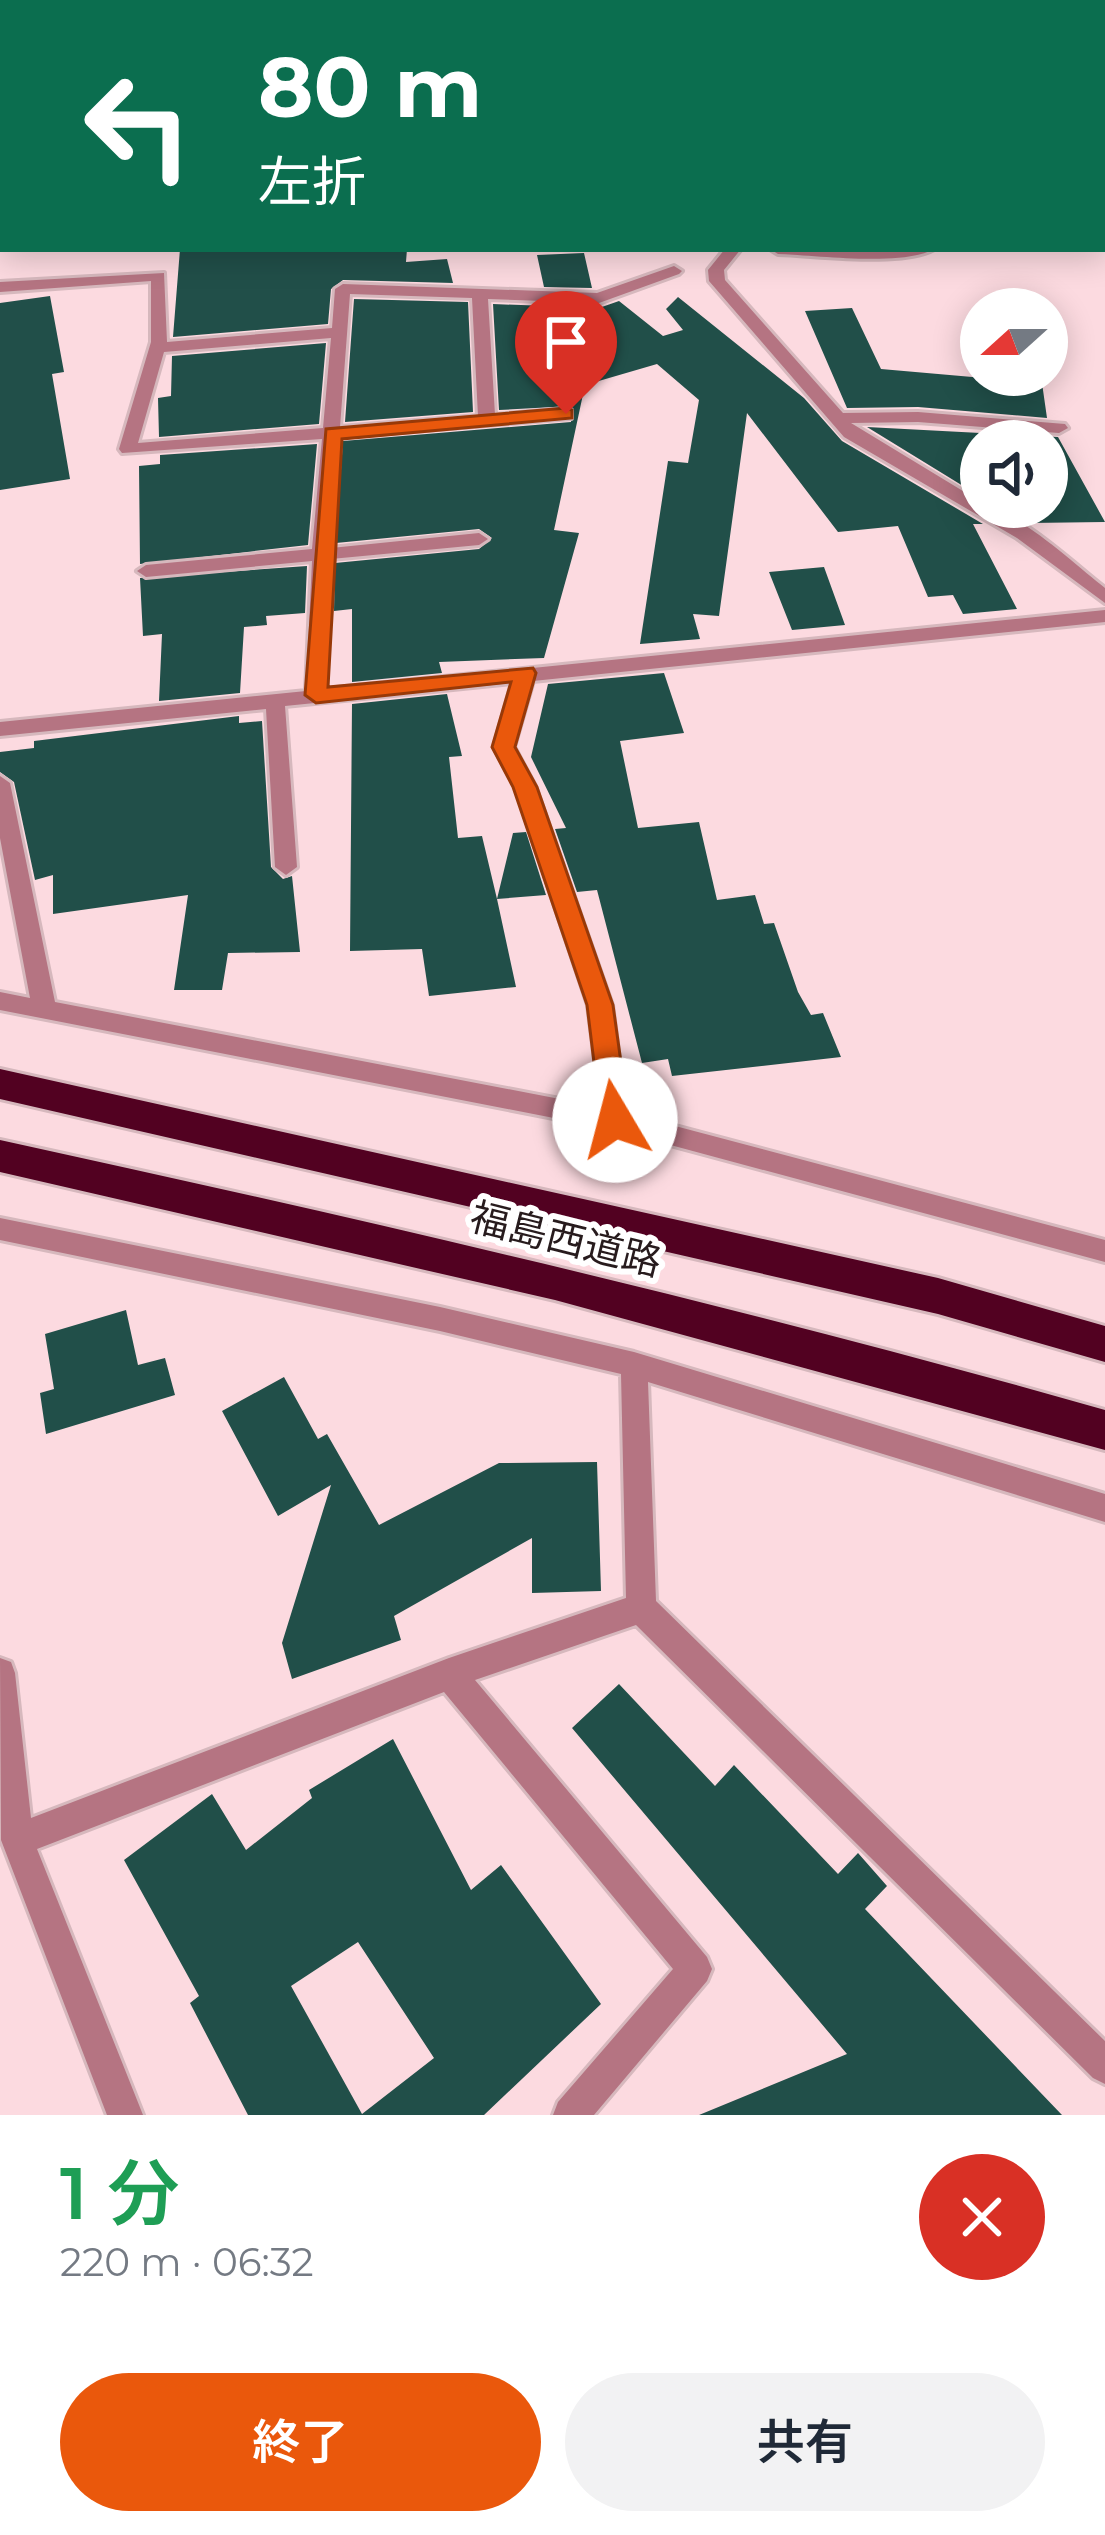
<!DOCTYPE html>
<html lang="ja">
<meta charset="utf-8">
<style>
:root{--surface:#fff;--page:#f2f2f3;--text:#1f2937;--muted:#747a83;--accent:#ea580c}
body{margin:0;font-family:Montserrat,"Noto Sans JP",sans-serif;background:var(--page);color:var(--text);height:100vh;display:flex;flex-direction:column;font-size:45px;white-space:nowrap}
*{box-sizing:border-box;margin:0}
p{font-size:39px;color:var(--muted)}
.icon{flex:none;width:66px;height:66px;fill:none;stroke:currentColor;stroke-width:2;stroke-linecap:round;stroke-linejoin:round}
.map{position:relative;height:2115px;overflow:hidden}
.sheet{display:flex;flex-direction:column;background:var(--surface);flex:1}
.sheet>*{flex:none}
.guide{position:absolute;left:0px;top:0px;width:1107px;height:252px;box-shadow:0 6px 30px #0003;background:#0b6e4f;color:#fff;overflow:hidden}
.needle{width:78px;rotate:249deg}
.controls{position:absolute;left:960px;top:288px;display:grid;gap:24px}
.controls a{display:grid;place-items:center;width:108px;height:108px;border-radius:50%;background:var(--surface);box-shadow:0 6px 30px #0003;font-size:60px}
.pin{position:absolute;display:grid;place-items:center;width:102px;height:102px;color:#fff;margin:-123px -51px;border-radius:50% 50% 50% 0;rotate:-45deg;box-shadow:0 0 12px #0007}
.pin .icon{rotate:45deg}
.me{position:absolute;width:132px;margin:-66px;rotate:352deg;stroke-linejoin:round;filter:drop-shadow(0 0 9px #0008)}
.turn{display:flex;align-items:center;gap:42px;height:252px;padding:0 60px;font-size:54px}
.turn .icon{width:156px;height:156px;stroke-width:2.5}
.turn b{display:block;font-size:84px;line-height:102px}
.round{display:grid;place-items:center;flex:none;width:126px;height:126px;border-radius:63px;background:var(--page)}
.overview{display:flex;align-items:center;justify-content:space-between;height:204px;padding:0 60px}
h1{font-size:72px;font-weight:600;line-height:90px;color:#1e9e55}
.button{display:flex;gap:24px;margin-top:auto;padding:24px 60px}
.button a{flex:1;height:138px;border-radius:72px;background:var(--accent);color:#fff;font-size:48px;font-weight:600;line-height:138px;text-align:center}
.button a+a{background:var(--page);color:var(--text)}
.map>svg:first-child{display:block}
.building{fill:#214f49;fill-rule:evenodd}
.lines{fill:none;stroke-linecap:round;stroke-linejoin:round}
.street-casing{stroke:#d6b8bd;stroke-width:6}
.highway-casing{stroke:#d6b8bd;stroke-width:6}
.path{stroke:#b89da2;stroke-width:4.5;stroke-dasharray:8 3;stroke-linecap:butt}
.street{fill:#b57482;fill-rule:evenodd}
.highway{fill:#520121;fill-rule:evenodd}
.route{fill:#ea580c;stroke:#983908;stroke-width:3}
.labels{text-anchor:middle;stroke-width:12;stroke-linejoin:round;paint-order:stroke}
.street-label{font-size:39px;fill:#271b1d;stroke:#fff}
</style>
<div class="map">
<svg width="1105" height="2115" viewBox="0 0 1105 2115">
<rect width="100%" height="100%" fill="#fcdae0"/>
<path class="building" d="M180 249H407L406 262 447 259 453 283 343 280 331 289 328 324 173 337Z
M584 253 592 288 544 287 537 255Z
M50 296 64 372 52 374 70 479 0 490V303Z
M678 297 804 398 842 441 983 524H973L1017 609 963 614 953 595 928 597 898 526 838 532 747 413 719 616 693 614 700 639 640 644 668 461 688 463 699 400 657 364 585 385 554 530 579 533 544 658 439 662 442 673 352 682V609L334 611 335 563 479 549 492 538 479 529 336 543 343 441 571 422 572 406 499 410 493 304 599 308 619 301 663 336 683 330 666 309Z
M354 299 468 302 473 412 345 422Z
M852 308 881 369 1042 383 1047 418 918 407 847 408 805 311Z
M326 343 319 424 159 437 158 398 171 396 172 356Z
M867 427 1058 437 1105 522 1029 523 999 507H1047V441H981V497Z
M317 444 308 545 140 564 139 466 160 464V455Z
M307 566 305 613 266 616 267 625 244 627 240 693 159 701 162 634 143 636 140 578Z
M824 567 845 625 792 630 769 572Z
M664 673 684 733 620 741 638 828 699 822 717 900 755 895 764 924 774 923 798 992 811 1015 823 1013 841 1057 672 1076 668 1059 642 1063 597 890 577 892 555 829 566 828 531 757 548 684Z
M447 694 462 756 449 757 458 838 482 836 497 899 513 833 526 832 546 895 497 899 516 987 429 996 422 949 350 951 352 704Z
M239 716V723L262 721 271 867 283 879 292 876 300 952 228 953 222 990H174L188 895 53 914V875L35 880 14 782 0 772V752L34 748V741Z
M126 1310 138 1365 165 1358 175 1395 46 1434 40 1393 54 1389 45 1334Z
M284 1377 318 1439 327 1434 379 1525 499 1463 597 1462 601 1591 532 1593V1538L394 1616 401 1640 292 1679 282 1643 331 1485 278 1516 222 1411Z
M619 1684 715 1786 734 1765 838 1874 858 1853 887 1886 865 1909 1062 2115H699L847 2054 572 1728Z
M393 1739 471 1890 501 1865 601 2004 484 2115H248L190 2003 199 1996 124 1860 212 1794 246 1850 312 1798 309 1790ZM358 1942 434 2058 362 2114 291 1986Z"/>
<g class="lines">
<g class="street-casing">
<path id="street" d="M663 0H675L676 3H664Z
M917 0H929L930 3H918Z
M3 46V59L0 60V47Z
M1104 134H1105V142H1104Z
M3 166V177H0V167Z
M1104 224H1105V232H1104Z
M725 249H741L724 270 725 280 843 413 918 412 1065 424 1068 428 1059 433 918 422 851 423 981 502V507C1017 509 1075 565 1105 588V603L1017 538 844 437 709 281 708 270Z
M770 249H934C901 267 817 255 778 254Z
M674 266 682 271 679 274 599 303 488 299 495 415 565 409 571 410V418L339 437 331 548 479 533 488 539 479 545 331 559 326 689 1105 610V622L533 681 514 747 535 786 612 1005 626 1113 1105 1240V1262L615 1130 0 1010V992L30 998 0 838V776L10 783 55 1002 601 1107 588 1005 515 786 494 747 512 683 285 706 297 867 286 875 275 867 266 709 0 736V722L306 691 312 561 146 577 137 571 146 565 312 549 322 439 122 453 119 449 151 342V281L0 292V282L164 273 167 342 332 328 335 289 343 284 597 293ZM350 294 472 298 478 416 340 427ZM331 338 323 428 138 443 164 352Z
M0 1218 440 1307 634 1352 1105 1494V1522L648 1382 656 1601 1105 2041V2084L1093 2078 636 1625 475 1680 707 1957 712 1969 707 1981 594 2115H553L558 2102 673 1969 444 1692 37 1849 143 2115H107L1 1840 0 1658 11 1662 15 1673 31 1818 449 1658 626 1598 621 1374 440 1331 0 1240Z"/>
</g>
<g class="highway-casing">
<path id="highway" d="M0 1069 938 1278 1105 1326V1362L938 1314 0 1099Z
M0 1140C371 1221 740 1306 1105 1410V1450L555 1300 0 1172Z"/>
</g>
<path class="path" d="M0 113 3 109"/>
<use href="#street" class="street"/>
<use href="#highway" class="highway"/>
</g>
<path class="route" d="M566 408 572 410V418L342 439 328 687 533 668 536 673 515 747 537 787 613 1005 629 1120 615 1131 601 1120 587 1005 513 787 492 747 511 682 316 703 305 695 326 429Z"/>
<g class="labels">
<g class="street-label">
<text transform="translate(566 1239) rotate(14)" y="14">福島西道路</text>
</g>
</g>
</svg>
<div class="controls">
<a><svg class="needle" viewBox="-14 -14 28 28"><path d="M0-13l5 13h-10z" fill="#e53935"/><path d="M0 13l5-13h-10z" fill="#747a83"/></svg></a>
<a><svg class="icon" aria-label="sound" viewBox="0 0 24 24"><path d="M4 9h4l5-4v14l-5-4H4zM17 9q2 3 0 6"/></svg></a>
</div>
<div class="pin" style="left:566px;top:414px;background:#d93025"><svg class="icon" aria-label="arrive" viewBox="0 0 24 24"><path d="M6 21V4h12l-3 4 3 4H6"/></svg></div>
<svg class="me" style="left:615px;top:1120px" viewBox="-20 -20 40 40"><circle r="19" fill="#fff"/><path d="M0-13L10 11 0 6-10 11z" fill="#ea580c"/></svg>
<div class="guide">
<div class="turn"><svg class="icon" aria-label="left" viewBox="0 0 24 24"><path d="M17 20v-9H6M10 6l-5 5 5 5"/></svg><div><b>80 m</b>左折</div></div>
</div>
</div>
<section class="sheet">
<div class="overview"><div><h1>1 分</h1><p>220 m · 06:32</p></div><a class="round" style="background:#d93025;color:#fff"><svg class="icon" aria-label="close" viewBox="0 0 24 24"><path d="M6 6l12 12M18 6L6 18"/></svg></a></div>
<div class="button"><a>終了</a><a>共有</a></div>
</section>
